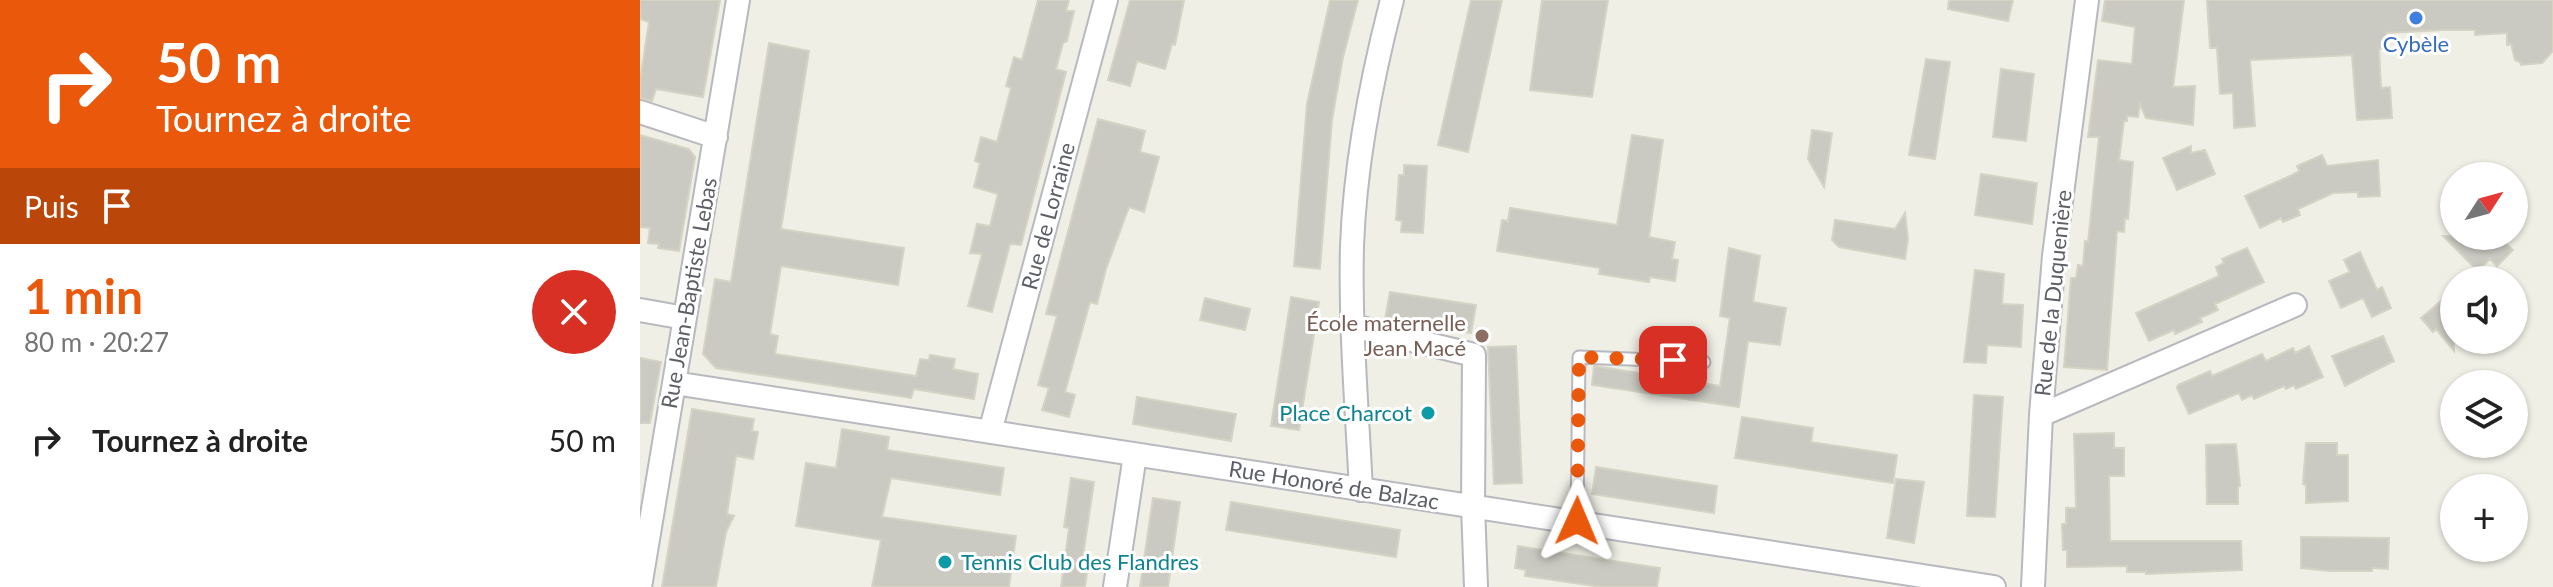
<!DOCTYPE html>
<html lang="fr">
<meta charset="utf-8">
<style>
:root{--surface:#fff;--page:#f2f2f2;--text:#222;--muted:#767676;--accent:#ea580c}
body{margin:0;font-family:Lato,sans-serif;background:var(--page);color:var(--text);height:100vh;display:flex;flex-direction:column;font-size:30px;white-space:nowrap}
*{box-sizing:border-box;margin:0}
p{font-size:26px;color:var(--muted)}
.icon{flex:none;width:44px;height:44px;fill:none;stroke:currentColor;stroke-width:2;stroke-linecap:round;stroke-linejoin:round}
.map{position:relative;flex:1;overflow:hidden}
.side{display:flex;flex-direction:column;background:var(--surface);width:640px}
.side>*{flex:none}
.guide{background:#ea580c;color:#fff;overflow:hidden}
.needle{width:52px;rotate:54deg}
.fabs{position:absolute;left:1800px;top:162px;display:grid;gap:16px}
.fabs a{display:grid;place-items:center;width:88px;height:88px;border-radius:50%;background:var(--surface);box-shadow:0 2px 6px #0004;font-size:40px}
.pin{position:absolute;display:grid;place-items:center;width:68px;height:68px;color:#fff;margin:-34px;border-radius:16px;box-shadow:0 4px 12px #0006}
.me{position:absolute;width:88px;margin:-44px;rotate:1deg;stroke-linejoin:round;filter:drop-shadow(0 0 6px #0008)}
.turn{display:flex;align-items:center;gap:28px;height:168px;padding:0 24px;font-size:36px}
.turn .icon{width:104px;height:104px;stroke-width:2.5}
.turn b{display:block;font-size:56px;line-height:68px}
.then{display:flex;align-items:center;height:76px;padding:0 24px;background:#0003;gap:16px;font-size:30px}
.round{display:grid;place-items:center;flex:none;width:84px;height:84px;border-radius:42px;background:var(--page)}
.headline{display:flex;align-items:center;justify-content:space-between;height:136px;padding:0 24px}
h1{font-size:48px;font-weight:700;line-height:60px;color:var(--accent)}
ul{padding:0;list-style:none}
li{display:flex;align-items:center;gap:24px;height:120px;padding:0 24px}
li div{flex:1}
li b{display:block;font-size:30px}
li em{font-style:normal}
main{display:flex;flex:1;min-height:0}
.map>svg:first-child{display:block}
.building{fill:#cacac2;stroke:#d4d3c4;stroke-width:2}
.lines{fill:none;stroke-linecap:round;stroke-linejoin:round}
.service-casing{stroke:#b8b9bf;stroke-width:15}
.minor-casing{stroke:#b8b9bf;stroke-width:26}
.service{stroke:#fff;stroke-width:11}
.minor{stroke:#fff;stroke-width:22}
.route{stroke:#ea580c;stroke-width:14;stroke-dasharray:0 25.2}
.shop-dot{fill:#3f7fe0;stroke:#fff;stroke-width:3}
.education-dot{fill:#8d6e63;stroke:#fff;stroke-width:3}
.culture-dot{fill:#0f9aa8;stroke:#fff;stroke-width:3}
.labels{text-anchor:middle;stroke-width:6;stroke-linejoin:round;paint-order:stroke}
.shop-label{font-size:22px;fill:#366cbe;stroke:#fff}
.street-label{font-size:22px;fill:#5d5f66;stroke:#fff}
.education-label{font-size:22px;fill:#785e54;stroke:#fff;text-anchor:end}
.culture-label{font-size:22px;fill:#0d838f;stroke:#fff;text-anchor:end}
</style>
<main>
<section class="side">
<div class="guide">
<div class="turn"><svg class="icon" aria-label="right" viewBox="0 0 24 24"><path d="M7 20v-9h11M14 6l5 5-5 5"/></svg><div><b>50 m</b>Tournez à droite</div></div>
<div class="then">Puis<svg class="icon" aria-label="arrive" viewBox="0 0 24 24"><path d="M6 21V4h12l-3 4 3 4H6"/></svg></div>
</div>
<div class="headline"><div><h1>1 min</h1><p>80 m · 20:27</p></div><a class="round" style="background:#d93025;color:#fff"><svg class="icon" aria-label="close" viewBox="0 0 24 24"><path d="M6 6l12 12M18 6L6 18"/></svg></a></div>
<ul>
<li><svg class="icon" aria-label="right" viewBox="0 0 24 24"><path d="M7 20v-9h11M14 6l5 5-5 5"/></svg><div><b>Tournez à droite</b></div><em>50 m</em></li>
</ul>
</section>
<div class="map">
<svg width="1913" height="587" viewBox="0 0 1913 587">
<rect width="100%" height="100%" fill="#efefe6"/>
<path class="building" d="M0 0H80L63 97 16 89 12 101 0 98V80L9 22 0 19Z
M398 0H429L426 11H434L427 41 423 43 416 69 426 72 381 245 370 244 352 312 328 306 342 254 330 253 337 224 350 226 358 194 334 187 340 163 335 161 341 137 357 142 371 88 366 86 374 57 382 60Z
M490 0H544L535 45 532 44 525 69 497 61 490 86 468 80Z
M690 0H718L703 57 692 120 680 269 654 266 667 104Z
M831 0H862L828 152 798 145Z
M902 0H968L952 97 890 90Z
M1309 0H1373L1368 21 1308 9Z
M1465 0H1544L1533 87 1555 86 1553 125 1506 118 1500 104 1498 117 1487 116V121H1484L1479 160 1493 162 1488 219 1485 218 1484 232 1477 231 1467 370 1424 367 1431 278H1436L1438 265 1443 266 1445 241 1448 242 1459 137H1448L1458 60 1492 64 1495 27 1462 21Z
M1567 0H1913V51L1902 63 1881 65 1880 62 1875 60 1871 44 1867 45V33L1835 35V30H1803L1746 33 1747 49H1739L1741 88 1750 87 1752 118 1717 120 1712 55 1610 60 1615 126 1594 128 1593 93 1580 94 1577 48H1570Z
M129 43 169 51 141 229 264 248 258 285 141 266 130 334 138 336 135 354 276 376 280 359 289 360 290 355 315 359 313 369 338 374 334 399 274 389 271 398 76 368 63 354 75 279 91 282Z
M1286 59 1310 62 1295 159 1269 155Z
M1361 69 1394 74 1386 141 1353 137Z
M458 119 505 131 500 152 519 157 504 212 489 207 466 269 457 304 450 302 425 392 435 395 429 417 402 410 409 388 398 385 417 316 406 314Z
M1172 130 1192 133 1184 187 1168 159Z
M0 135 49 149 55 157 39 251 18 248 19 244 8 243 10 228 0 227Z
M992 135 1023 140 1009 237 1035 242 1032 259 1038 260 1035 281 1010 277 1009 282 959 274 960 268 857 251 862 220 868 221 870 208 977 225Z
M1551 146V153L1565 150 1575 174 1537 190 1523 158Z
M1682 155 1687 166 1738 160 1740 196 1718 197V192L1693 193 1658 209 1660 215 1643 222 1641 218 1620 228 1605 196 1650 176 1659 171 1657 166Z
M764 165 787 166 783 233 761 232 762 221 756 220 759 175H764Z
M1341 174 1397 183 1392 224 1335 215Z
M1265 213 1268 239 1265 259 1199 247 1192 240 1195 220 1255 229Z
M1803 236H1858L1873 250 1857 266 1850 259 1838 271Z
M1089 248 1120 256 1113 302 1146 308 1140 345 1108 341 1099 407 952 385 954 366 1080 386 1090 318 1080 316Z
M1607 248 1624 282 1575 304 1578 310 1560 318 1562 322 1535 334 1534 330 1509 341 1496 313 1579 276 1576 267 1584 263 1582 259Z
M1720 252 1737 290 1742 287 1751 308 1732 317 1723 298 1701 308 1689 281 1710 272 1704 260Z
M1335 270 1364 274 1362 304 1383 305 1381 347 1347 345 1346 363 1324 362Z
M750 292 836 305 831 333 745 319Z
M1814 295V351L1796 329 1793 332 1781 318 1802 300 1804 303Z
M651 297 679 302 659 430 631 426Z
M565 298 610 309 605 330 560 320Z
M1743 336 1754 361 1705 386 1692 356Z
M876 346 882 483 854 484 848 347Z
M1669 346 1683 377 1656 389 1654 385 1646 389 1644 386 1614 399 1612 395 1602 400 1599 393 1549 414 1537 388 1538 385 1570 371 1572 376 1622 354 1626 361 1653 348 1655 353Z
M0 358 21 362 10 423H0Z
M1334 395 1363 397 1355 517 1327 516Z
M497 397 596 414 591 441 493 424Z
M52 409 114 419 112 431 118 432 113 459 96 456 87 514 94 516 86 532 76 587H22Z
M1102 417 1173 428 1171 442 1257 455 1253 483 1095 458Z
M202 429 249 437 247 450 364 468 360 495 251 478 242 517 376 536 369 587H232L241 540 156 526 166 463 196 468Z
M1474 433V448H1484V476H1469L1470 541H1601L1602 570 1506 574V572H1487V566L1427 567V550H1423L1422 524H1426V508H1436L1434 434Z
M1666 443H1697V455H1708V501L1666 503V485L1663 484Z
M1596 444 1600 486H1598V504H1567L1566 445Z
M956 467 1077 486 1074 513 952 494Z
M431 478 454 482 443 556 449 557 445 587H421L429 528 424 527Z
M1256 479 1284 482 1274 543 1247 538Z
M513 498 540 502 528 587H500Z
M591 502 760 530 756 557 586 530Z
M1661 537 1749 538 1748 569 1732 568V571H1690L1661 568Z
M878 546 1020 568 1017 587H961L885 576 886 570 875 568Z"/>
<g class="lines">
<g class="service-casing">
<path id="service" d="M937 521 939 357 1064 362"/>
</g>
<g class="minor-casing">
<path id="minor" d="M0 112 76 137
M0 310 45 318
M713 326 834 355 833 506 836 587
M34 383 1354 587
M1401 415 1655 305
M350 432 466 0
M721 490C717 409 710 327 712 246 715 162 731 81 752 0
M0 587 98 0
M475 587 495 455
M1393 587 1401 415 1414 256 1447 0"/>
</g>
<use href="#service" class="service"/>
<use href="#minor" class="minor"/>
</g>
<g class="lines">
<path class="route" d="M937 521 939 357 1033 360"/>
</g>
<circle class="shop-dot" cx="1776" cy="18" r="8"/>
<circle class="education-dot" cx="842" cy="336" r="8"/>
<g class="culture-dot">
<circle cx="788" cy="413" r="8"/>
<circle cx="305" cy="562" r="8"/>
</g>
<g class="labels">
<g class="shop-label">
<text x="1776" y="52">Cybèle</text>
</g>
<g class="street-label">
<text transform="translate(408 216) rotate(-75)" y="8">Rue de Lorraine</text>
<text transform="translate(49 293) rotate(-80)" y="8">Rue Jean-Baptiste Lebas</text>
<text transform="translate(1413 293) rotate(-84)" y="8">Rue de la Duquenière</text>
<text transform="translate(694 485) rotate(9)" y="8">Rue Honoré de Balzac</text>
</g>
<g class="education-label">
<text x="826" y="331">École maternelle<tspan x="826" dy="25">Jean Macé</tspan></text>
</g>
<g class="culture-label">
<text x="772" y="421">Place Charcot</text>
<text x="321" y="570" text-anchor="start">Tennis Club des Flandres</text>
</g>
</g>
</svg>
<div class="fabs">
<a><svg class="needle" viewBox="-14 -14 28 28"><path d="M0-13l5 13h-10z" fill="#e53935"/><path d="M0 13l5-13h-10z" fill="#767676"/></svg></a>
<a><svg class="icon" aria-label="sound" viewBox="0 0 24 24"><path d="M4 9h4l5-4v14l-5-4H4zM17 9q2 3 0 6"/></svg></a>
<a><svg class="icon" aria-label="layers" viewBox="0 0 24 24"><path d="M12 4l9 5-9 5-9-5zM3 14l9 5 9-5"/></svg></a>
<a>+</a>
</div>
<div class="pin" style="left:1033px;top:360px;background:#d93025"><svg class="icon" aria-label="arrive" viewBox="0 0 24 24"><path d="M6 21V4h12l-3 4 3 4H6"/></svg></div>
<svg class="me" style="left:937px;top:521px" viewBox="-20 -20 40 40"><path d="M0-17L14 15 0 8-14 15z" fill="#ea580c" stroke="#fff" stroke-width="4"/></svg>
</div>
</main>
